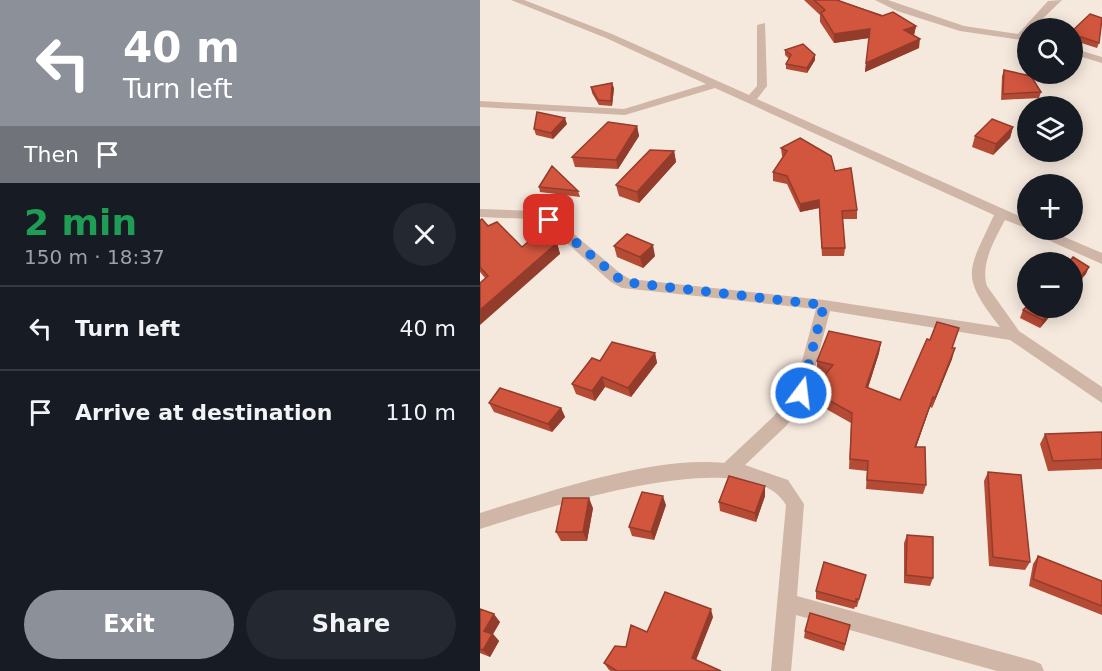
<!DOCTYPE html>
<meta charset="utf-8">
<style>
:root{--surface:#171b24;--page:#242831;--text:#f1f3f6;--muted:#9ea1a6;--line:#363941;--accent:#8c9099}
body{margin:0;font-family:"DejaVu Sans",sans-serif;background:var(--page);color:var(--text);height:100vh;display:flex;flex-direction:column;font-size:22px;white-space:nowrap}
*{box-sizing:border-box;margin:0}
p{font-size:20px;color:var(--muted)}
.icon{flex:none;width:33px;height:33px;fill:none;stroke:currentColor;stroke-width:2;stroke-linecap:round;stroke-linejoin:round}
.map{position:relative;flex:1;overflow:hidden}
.side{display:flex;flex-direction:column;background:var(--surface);width:480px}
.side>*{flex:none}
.guide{background:#8c9099;color:#fff;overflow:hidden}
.tools{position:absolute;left:537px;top:18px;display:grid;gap:12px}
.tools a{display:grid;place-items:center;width:66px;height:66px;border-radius:50%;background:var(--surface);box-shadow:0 3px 15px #0003;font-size:30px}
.pin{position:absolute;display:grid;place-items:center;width:51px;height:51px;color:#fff;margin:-26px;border-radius:12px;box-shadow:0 3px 9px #0006}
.me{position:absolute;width:66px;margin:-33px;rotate:15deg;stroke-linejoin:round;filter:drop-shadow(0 0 4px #0008)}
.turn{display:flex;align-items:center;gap:21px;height:126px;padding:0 24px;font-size:27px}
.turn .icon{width:78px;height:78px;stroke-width:2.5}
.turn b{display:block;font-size:42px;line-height:51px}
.then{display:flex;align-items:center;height:57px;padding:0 24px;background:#0003;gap:12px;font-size:22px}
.round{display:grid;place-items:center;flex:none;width:63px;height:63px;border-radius:32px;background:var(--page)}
.head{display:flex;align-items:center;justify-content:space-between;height:102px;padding:0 24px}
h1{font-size:36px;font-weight:600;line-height:45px;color:#1e9e55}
.cta{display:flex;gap:12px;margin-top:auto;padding:12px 24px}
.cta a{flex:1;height:69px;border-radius:36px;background:var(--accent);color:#fff;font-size:24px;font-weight:600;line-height:69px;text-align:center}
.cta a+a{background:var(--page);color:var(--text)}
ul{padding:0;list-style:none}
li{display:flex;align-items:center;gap:18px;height:84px;padding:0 24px;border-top:2px solid var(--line)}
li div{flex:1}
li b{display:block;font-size:22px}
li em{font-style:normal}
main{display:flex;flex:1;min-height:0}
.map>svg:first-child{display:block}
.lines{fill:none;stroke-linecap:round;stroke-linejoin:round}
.minor{fill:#cfb6a7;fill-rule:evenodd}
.wall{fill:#b54a35}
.shaded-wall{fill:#933c2b}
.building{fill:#d2563e;stroke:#933c2b;stroke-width:1.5}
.route{stroke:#1a73e8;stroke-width:10;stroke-dasharray:0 18}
</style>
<main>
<section class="side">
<div class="guide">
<div class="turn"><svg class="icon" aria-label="left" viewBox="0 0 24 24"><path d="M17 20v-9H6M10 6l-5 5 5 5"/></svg><div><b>40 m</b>Turn left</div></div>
<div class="then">Then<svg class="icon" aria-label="arrive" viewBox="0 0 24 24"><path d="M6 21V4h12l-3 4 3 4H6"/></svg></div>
</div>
<div class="head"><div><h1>2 min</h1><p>150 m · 18:37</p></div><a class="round"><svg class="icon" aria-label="close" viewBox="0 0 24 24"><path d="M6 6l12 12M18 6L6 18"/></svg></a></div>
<ul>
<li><svg class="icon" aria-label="left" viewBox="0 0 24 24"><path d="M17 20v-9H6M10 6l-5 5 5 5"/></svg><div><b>Turn left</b></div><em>40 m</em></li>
<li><svg class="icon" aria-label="arrive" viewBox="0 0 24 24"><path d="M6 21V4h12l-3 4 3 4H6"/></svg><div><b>Arrive at destination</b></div><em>110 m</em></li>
</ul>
<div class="cta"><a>Exit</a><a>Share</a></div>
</section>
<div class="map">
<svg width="622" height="671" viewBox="0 0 622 671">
<rect width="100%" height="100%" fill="#f5e8dd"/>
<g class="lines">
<path class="minor" d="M31 0H44L132 34 269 95 277 86V25L285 23 287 86 277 99 548 220V229L525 220C515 239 500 264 507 286L539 331 622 387V403L530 340 350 311 327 398 306 426 265 465 308 480 324 504 317 596 554 661 561 664 564 671H517L316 615 311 671H291L306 505C268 439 58 511 0 529V513C68 492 174 455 244 463L294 416 314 391 336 309 142 288 131 282 64 223 53 219 0 217V209L54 211 74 217 141 274 150 279 344 300 520 327C479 274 488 272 514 215L235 88 145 115 0 107V101L144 109 226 84 126 38Z
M395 0H408L484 26 538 34 568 1 582 0 553 28H548V41L480 31 417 11Z
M592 48 622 57V63L592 54Z
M550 230H568L622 253V264L552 233Z"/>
</g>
<path class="wall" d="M324 0H357L436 26 434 35 439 48 385 72 389 38 354 43 340 22V15Z
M622 21 619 43 617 48 592 40V31L621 24Z
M305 50 335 55V60L327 73 306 69V64L309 59 305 55Z
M524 70 561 92 559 98 521 100 522 76Z
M111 87 134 88 132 106 119 105 112 93Z
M87 124 73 139 56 135 54 129Z
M157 126 159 136 138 169 95 167 92 157Z
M533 127 530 138 513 155 492 147 495 136Z
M301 148 355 171 377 210V219H362L365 248 364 256H342L339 208 320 212 307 184 293 181V172L303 157 302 156Z
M194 151 196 162 159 203 139 196 136 185Z
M59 187 98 191 100 197 60 192Z
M0 220 42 247 77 243 80 254 5 278 0 272Z
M134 246 175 256 163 268 137 257Z
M577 308 560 328 540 318 543 310Z
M401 342 399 353 388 388 420 400 473 348 472 359 452 408 450 407 436 447 446 485 443 494 386 489 387 471 369 469 371 423 332 401V391L346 374 337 372V361Z
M175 353 177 363 151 397 125 387 115 401 96 394 92 384Z
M9 403 81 408 85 417 72 432 14 412Z
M622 432V469L568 471 560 444 565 434Z
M508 472 550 562 545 570 509 566 504 481Z
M285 486V496L276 522 240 511 239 502Z
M186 505 174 540 152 536 149 527Z
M113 508 107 541H81L76 532Z
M427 535 453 578 450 586 424 583V543Z
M558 556 622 581V615L549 586 553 564Z
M386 575 377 607H375L374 609 336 599V591Z
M0 609 20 622 13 634 19 641 10 657 0 653Z
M233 617 216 660 241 671H131L129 670 124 663 167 632Z
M370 625 364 651 324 638 325 631Z"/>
<path class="shaded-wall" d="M436 26 434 35 424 30Z
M390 29 389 38 354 43V34Z
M440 39 439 48 385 72 386 63Z
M335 55V60L327 73V68Z
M132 83 134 88 132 106 131 101Z
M85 118 87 124 73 139 71 133Z
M157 126 159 136 138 169 136 160Z
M533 127 530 138 513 155 516 144Z
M194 151 196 162 159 203 157 192Z
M339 200V208L320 212V204Z
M77 243 80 254 0 325V310Z
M173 245 175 256 163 268 160 257Z
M609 267 606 274 592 290V286Z
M574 308H577L560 328 563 320Z
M401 342 399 353 385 397 386 387Z
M475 348 472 359 452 408 455 398Z
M175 353 177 363 151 397 148 388Z
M122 377 125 387 115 401 112 391Z
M453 397 450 407 433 456 435 447Z
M81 408 85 417 72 432 68 424Z
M285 486V496L276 522 275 513Z
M183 496 186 505 174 540 171 532Z
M109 498 113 508 107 541 103 532Z
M231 609 233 617 214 665 212 658Z
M14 614 20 622 13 634 19 641 10 657 3 650 4 631Z"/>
<path class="building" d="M334 0H357L402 16 413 12 436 26 424 30 440 39 386 63 390 29 354 34 341 13 345 10Z
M610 14 622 18 619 43 592 34V31Z
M323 44 335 55 327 68 306 64 311 55 305 50Z
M524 70 551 76 561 92 523 94Z
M132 83 131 101 118 100 111 87Z
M57 112 85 118 71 133 54 129Z
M512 119 533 127 516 144 495 136Z
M128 122 157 126 136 160 92 157Z
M320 138 351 156 355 171 371 168 377 210 362 211 365 248H342L339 200 320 204 307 176 293 172 307 151 301 148Z
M170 150 194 151 157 192 136 185Z
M72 166 98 191 59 187Z
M2 219 8 226 17 222 42 247 56 235 77 243 0 310V283L8 276 0 267V220Z
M147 234 173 245 160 257 134 246Z
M593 257 609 267 592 286V262H589Z
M548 305V308H574L563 320 543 310Z
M457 322 479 328 472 348H475L455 398 453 397 435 447H445L446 485 387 480 388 461 370 459 372 413 332 391 353 365 337 361 349 331 401 342 386 387 420 400 447 339 450 340Z
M132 342 175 353 148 388 122 377 112 391 92 384 112 358 120 361Z
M20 388 81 408 68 424 9 403Z
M622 432V459L573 461 565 434Z
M508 472 541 475 550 562 513 557Z
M249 476 285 486 275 513 239 502Z
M162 492 183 496 171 532 149 527Z
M83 498H109L103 532H76Z
M427 535 453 537V578L426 575Z
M558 556 622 581V606L553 579Z
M344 562 386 575 379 599H376V602L336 591Z
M185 592 231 609 212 658 241 671H137L124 663 135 646 146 647 151 625 167 632Z
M0 609 14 614 4 631 12 634 3 650 0 649Z
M330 613 370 625 365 644 325 631Z"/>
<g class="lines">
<path class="route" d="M69 220 143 282 344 305 321 393"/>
</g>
</svg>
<div class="tools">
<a><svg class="icon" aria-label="search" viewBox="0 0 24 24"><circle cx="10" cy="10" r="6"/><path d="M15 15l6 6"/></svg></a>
<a><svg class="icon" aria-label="layers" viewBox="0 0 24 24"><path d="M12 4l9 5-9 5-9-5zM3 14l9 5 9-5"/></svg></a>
<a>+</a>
<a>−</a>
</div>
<div class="pin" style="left:69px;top:220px;background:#d93025"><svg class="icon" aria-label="arrive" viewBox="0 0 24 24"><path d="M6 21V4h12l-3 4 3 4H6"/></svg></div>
<svg class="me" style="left:321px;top:393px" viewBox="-20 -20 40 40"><circle r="17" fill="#1a73e8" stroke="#fff" stroke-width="3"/><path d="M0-11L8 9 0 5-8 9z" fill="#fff"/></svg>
</div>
</main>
